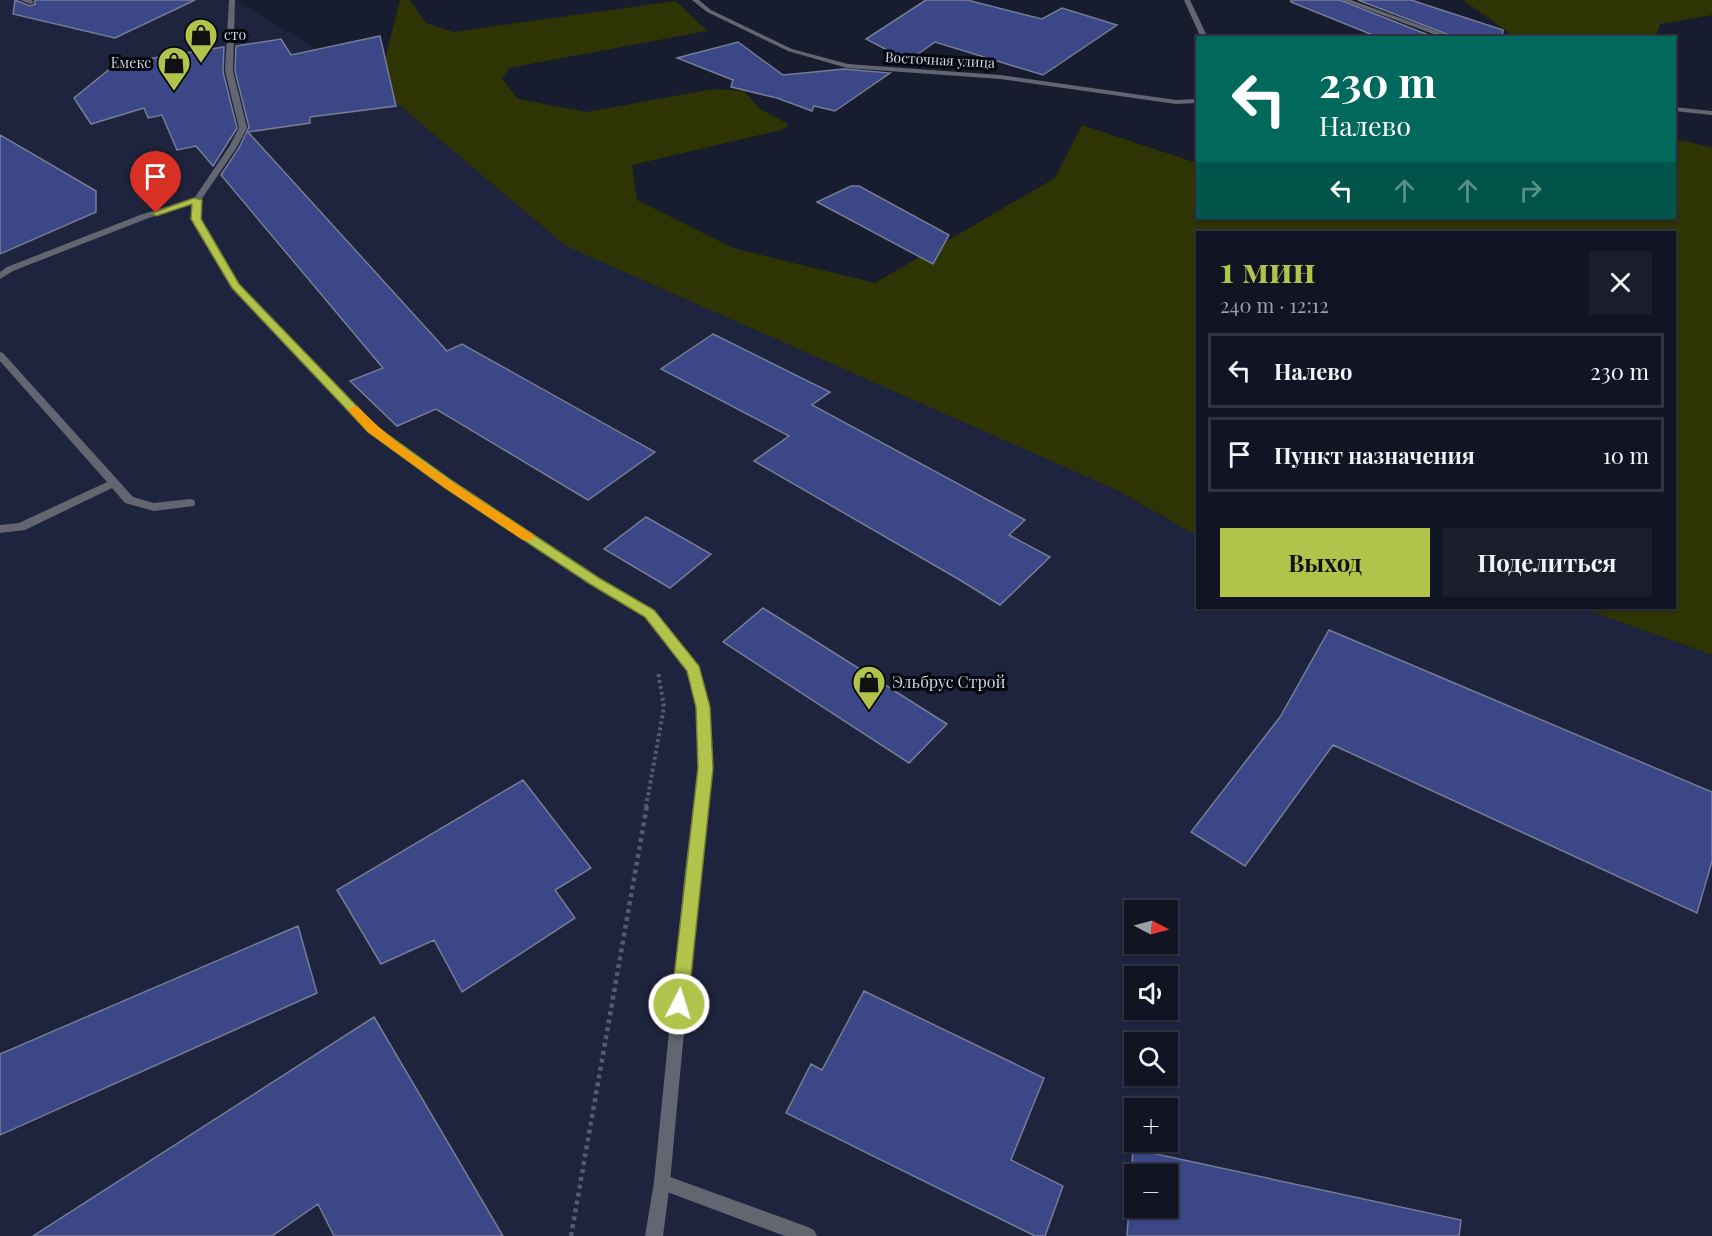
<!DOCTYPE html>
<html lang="ru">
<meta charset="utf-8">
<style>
:root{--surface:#111523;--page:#1a1e2b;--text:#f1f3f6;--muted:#9c9fa6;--line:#303441;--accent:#b2c34c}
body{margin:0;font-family:"Playfair Display",serif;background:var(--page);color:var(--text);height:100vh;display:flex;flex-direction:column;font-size:22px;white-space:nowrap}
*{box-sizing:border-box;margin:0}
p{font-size:20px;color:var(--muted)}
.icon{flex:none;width:33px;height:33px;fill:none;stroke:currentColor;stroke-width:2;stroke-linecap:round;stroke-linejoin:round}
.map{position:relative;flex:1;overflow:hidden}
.sheet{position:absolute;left:1196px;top:231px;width:480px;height:378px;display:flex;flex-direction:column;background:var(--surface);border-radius:0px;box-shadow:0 2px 4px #0004,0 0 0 2px var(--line)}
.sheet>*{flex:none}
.guide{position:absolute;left:1196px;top:36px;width:480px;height:183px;border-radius:0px;box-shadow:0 2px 4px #0004,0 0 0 2px var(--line);background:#00695c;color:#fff;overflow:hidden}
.needle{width:39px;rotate:96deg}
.controls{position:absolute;left:1124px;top:900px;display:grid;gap:12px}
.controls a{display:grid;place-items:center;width:54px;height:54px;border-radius:0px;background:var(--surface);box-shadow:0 2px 4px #0004,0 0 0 2px var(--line);font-size:30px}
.pin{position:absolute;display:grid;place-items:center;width:51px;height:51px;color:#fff;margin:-62px -26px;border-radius:50% 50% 50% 0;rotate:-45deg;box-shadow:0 0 6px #0007}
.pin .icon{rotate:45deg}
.me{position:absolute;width:66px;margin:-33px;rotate:5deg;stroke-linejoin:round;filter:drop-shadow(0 0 4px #0008)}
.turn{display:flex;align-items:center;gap:21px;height:126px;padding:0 24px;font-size:27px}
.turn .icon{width:78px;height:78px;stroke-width:2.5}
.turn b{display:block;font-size:42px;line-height:51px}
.lanes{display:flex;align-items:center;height:57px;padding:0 24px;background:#0003;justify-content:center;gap:30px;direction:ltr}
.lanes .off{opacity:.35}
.round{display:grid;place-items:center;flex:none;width:63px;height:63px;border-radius:0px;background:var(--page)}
.head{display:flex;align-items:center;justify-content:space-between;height:102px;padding:0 24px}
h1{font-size:36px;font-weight:700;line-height:45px;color:var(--accent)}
.cta{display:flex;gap:12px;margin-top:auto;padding:12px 24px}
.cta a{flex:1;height:69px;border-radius:0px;background:var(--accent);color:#111;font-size:24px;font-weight:700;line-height:69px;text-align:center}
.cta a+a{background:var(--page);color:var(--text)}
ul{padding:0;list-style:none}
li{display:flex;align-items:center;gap:18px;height:75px;margin:0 12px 9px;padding:0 12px;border:3px solid var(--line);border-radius:0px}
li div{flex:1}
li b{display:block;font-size:22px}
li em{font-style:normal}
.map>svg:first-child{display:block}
.built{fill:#1e243d;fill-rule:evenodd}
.green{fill:#2e3403}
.building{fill:#3c4787;stroke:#757c95;stroke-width:1.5;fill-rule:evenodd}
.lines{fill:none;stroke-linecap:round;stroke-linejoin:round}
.path-far1{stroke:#565b6c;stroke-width:4;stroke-dasharray:3 3;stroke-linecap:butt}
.path{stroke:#565b6c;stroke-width:4.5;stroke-dasharray:4 4;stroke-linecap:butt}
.service{fill:#636671;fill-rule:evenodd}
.minor{fill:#636671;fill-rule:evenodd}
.tertiary{fill:#636671;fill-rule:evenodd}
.route{fill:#b2c34c;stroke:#747f31;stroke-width:1.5}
.slow{fill:#f59e0b}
.labels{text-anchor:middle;stroke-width:6;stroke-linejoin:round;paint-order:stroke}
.far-poi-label{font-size:14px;fill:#d0d4e2;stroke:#05070f;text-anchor:start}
.far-street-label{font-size:14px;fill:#d0d4e2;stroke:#05070f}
.poi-label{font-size:16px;fill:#d0d4e2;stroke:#05070f;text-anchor:start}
</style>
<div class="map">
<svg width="1712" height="1236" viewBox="0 0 1712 1236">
<rect width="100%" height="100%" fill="#171c2f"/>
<path class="built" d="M0 0H236L378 87 1119 491 1197 536V608H1582L1712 655V1236H0ZM1134 910H1167V944H1134ZM1134 976H1167V1010H1134ZM1134 1042H1167V1076H1134ZM1134 1108H1167V1142H1134ZM1134 1174H1167V1208H1134Z"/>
<path class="green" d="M400 0H410L426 23 453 32 676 1 707 31 509 68 502 78 518 99 586 112 713 89 744 91 760 109 788 124 785 129 632 165 637 200 733 248 875 283 1055 178 1082 125 1197 163V218H1674V139L1712 147V655L1582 608H1674V232H1197V536L1119 491 566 246 378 87Z
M1463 0H1712V15L1660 24 1656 37H1515Z"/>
<path class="building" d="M15 0 30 6 35 4V0H195L115 38 13 14Z
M926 0H967L1042 19 1062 8 1117 25 1043 75 935 42 908 61 866 39Z
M1291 0H1340L1436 38H1380L1291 2Z
M1358 0H1411L1503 30 1502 38H1457Z
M380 36 396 106 310 117V123L248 132 447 351 462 344 655 452 588 500 436 409 397 426 350 381 383 368 221 175 239 148 249 127 235 71 236 46 281 39 291 55Z
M738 42 783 75 844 69 890 73 835 111 814 106 812 111 777 98 731 87 733 80 677 58Z
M224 47 223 72 237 128 213 166 196 146 177 150 162 115 148 118 144 108 91 124 74 98 116 64Z
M0 135 96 191V212L0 254Z
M851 186H859L949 235 933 264 817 202Z
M713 334 830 392 812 405 1025 520 1009 535 1050 557 1000 605 960 580 754 461 789 436 661 369Z
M646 517 711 554 670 588 604 549Z
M763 608 947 724 909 763 723 642Z
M1329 630 1712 792V861L1697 913 1333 745 1245 866 1191 832 1280 717Z
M523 780 591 868 555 890 575 918 462 992 434 940 381 964 337 890Z
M298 926 317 993 0 1135V1054Z
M864 991 1044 1078 1011 1160 1063 1186 1045 1236H1035L786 1113 811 1064 822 1070Z
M374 1017 503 1236H334L318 1204 272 1236H33Z
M1133 1149 1461 1220 1459 1236H1127ZM1134 1174H1167V1208H1134Z"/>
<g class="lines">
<path class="path-far1" d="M646 807 664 707 658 672"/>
<path class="path" d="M571 1236 647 805"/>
<path class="service" d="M20 0H31L34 2 31 4Z
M194 198 201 200 146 219 13 271 0 279V272L7 267 140 215Z
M0 352 3 353 133 497 154 503 190 499 194 500 195 503 194 506 154 511 125 503 112 488 25 530 0 533V525L19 523 107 482 0 361Z"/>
<path class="minor" d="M692 0H699L711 10 792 49 848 64 1000 75 1176 100 1197 99V103L1176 104 1000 79 847 68 788 51 707 12Z
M1184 0H1190L1208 38H1201Z
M1342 0H1351L1455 38H1444Z
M1674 107 1712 111V115L1674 111Z
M662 1174 808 1227 814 1230 817 1236H785L662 1190 656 1188 654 1182 656 1176Z"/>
<path class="tertiary" d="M229 0H235L233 71 247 128 237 147 201 200 200 219 239 284 376 427 454 482 599 578 654 610 700 670 709 707 712 768 699 871 670 1182 663 1236H645L654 1182 685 871 698 768 697 707 688 671 646 616 591 584 446 488 368 431 232 287 192 219 193 200 229 147 239 128 225 71Z"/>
</g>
<path class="route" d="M194 198 202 200 201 219 239 284 376 426 454 482 599 578 654 610 699 666 710 707 713 768 688 1004 686 1010 679 1012 673 1010 671 1004 698 768 696 707 687 671 645 617 590 584 445 488 368 432 232 288 191 219 192 204 156 216 152 213Z"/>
<path class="slow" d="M354 406 358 407C405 456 475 496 532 534L534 537 532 540H523L445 488 368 432 348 410Z"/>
<defs>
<g id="shop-pin" transform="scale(1.725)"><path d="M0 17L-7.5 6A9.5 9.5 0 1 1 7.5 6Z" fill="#b2c34c" stroke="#05070f"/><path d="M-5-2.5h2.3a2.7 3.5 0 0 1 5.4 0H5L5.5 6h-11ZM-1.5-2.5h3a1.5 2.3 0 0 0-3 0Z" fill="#111"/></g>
</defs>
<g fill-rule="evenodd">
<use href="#shop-pin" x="201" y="35"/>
<use href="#shop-pin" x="174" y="63"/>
<use href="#shop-pin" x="869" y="682"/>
</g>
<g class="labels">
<g class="far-poi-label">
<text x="224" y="40">сто</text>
<text x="151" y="68" text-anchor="end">Емекс</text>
</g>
<g class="far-street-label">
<text transform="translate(940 60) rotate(3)" y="5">Восточная улица</text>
</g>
<g class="poi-label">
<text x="892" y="688">Эльбрус Строй</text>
</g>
</g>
</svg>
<div class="controls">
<a><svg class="needle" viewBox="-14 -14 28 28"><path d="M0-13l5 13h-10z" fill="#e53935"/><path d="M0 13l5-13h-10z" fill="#9c9fa6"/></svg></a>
<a><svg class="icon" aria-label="sound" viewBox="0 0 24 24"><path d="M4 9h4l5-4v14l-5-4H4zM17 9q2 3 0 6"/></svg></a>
<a><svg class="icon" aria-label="search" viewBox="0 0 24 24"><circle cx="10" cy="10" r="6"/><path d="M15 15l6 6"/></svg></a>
<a>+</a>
<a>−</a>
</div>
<div class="pin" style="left:156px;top:213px;background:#d93025"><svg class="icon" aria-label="arrive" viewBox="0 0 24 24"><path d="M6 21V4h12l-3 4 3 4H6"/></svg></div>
<svg class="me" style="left:679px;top:1004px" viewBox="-20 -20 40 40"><circle r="17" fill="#b2c34c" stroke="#fff" stroke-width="3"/><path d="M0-11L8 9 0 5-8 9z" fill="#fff"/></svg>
<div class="guide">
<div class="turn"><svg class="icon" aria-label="left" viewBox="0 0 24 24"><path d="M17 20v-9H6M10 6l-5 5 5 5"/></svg><div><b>230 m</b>Налево</div></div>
<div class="lanes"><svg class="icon" aria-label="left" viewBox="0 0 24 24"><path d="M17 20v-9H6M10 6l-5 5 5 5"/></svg><svg class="icon off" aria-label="ahead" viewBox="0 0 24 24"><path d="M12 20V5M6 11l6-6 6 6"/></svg><svg class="icon off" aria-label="ahead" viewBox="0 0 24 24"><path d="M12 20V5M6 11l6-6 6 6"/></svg><svg class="icon off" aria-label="right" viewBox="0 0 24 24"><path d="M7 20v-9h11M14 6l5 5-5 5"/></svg></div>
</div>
<section class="sheet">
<div class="head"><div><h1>1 мин</h1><p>240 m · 12:12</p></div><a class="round"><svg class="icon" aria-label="close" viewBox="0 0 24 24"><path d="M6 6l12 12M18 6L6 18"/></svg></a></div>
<ul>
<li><svg class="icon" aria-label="left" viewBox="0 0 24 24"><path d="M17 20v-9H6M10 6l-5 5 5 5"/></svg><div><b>Налево</b></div><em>230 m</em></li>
<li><svg class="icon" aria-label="arrive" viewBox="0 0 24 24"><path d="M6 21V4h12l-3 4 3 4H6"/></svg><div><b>Пункт назначения</b></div><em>10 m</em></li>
</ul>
<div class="cta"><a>Выход</a><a>Поделиться</a></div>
</section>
</div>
